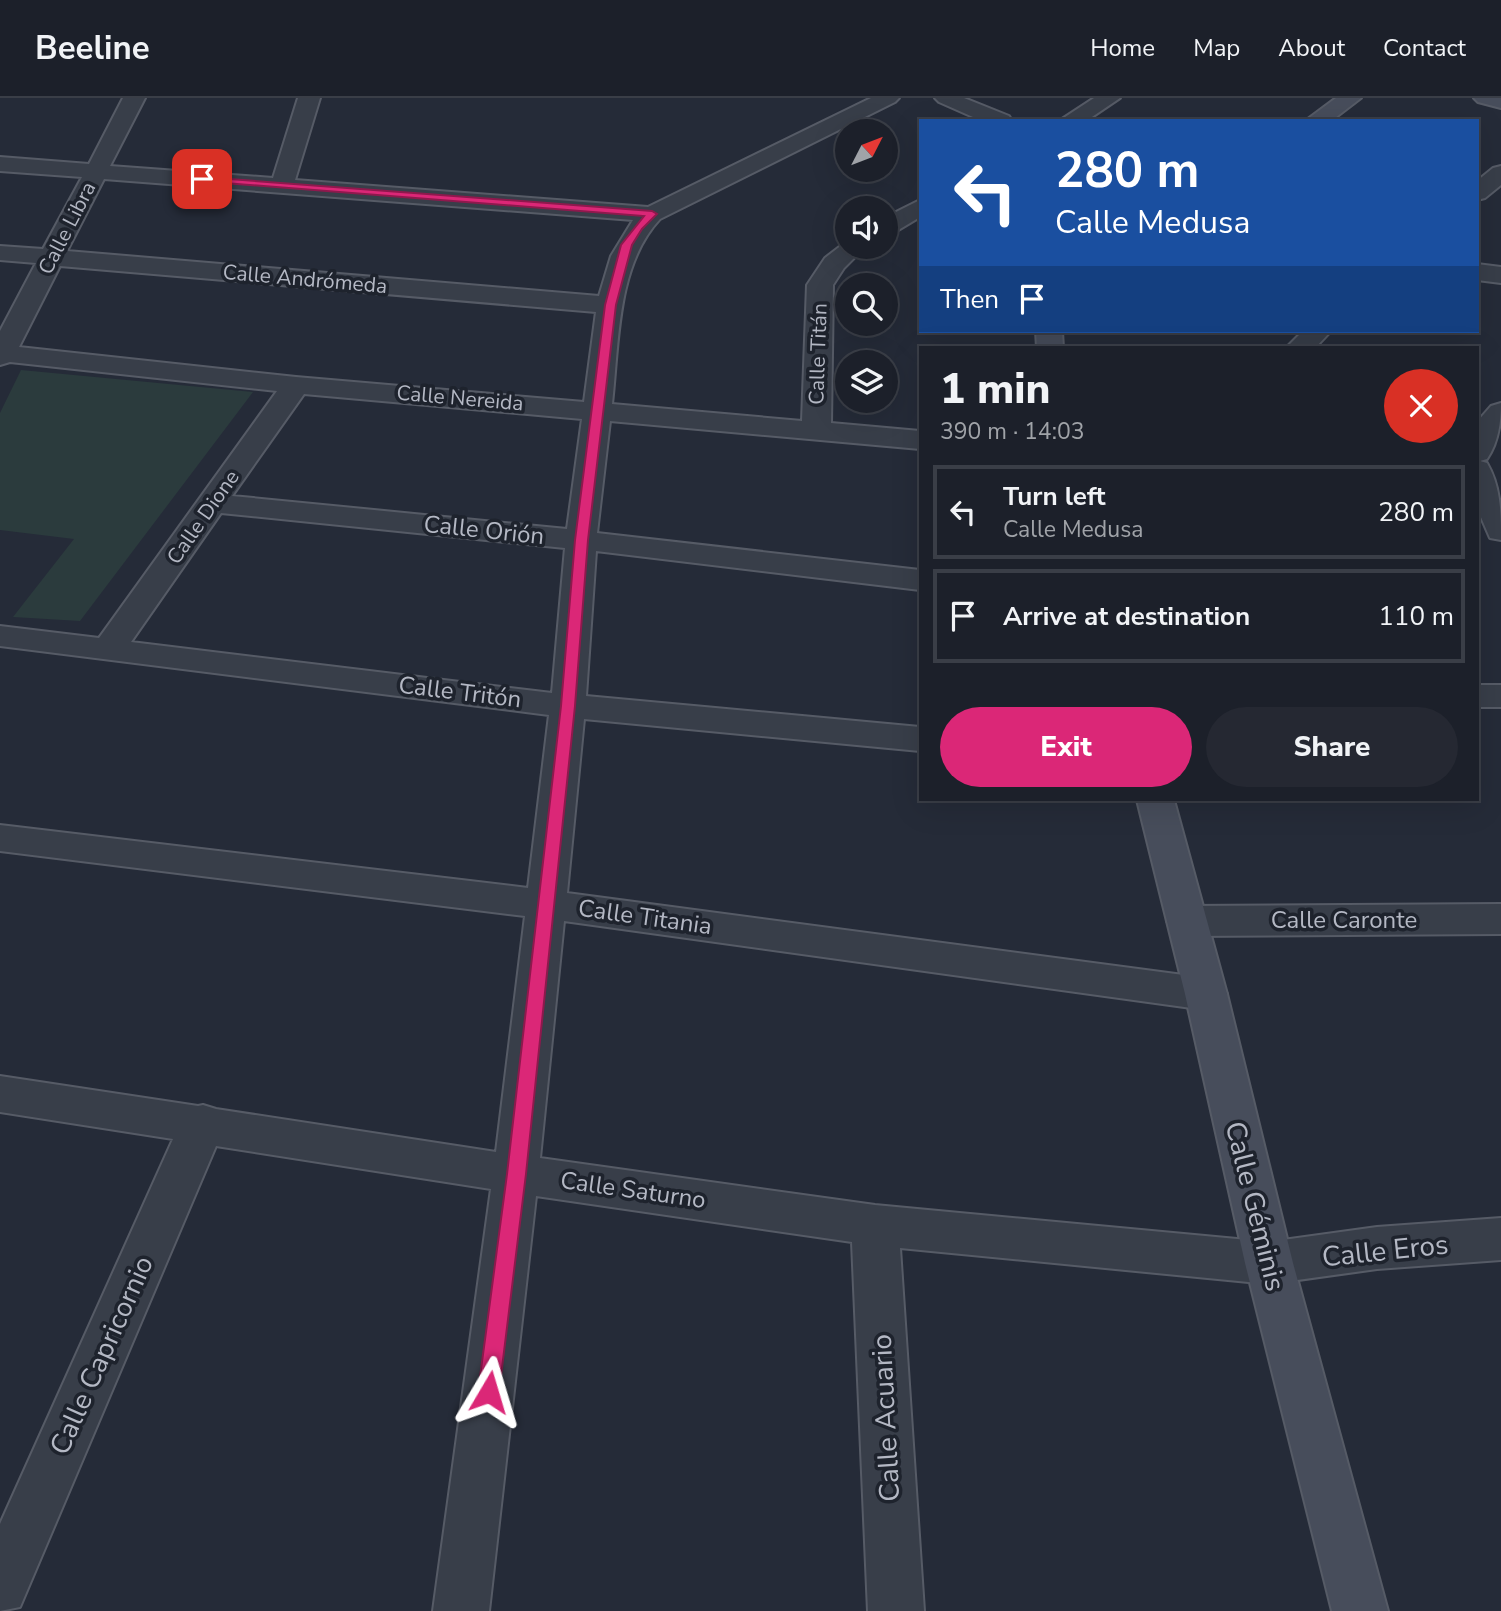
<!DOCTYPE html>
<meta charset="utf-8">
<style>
:root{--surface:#1c202a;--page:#252832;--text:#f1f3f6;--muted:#a0a3a8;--line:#3a3e47;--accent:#db2777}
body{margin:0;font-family:"Nunito Sans",sans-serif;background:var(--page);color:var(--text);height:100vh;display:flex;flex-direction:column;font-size:26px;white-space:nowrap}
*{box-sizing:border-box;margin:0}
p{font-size:23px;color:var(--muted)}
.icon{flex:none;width:38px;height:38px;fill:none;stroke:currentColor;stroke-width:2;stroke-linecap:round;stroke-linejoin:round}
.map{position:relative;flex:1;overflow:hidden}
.drawer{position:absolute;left:919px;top:248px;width:560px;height:455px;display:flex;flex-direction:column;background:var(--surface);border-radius:0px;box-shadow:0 7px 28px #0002,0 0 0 2px var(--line)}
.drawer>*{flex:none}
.banner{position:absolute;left:919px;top:21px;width:560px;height:214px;border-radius:0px;box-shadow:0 7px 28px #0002,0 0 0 2px var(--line);background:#1a4fa0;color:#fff;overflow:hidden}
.needle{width:46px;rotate:48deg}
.buttons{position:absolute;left:835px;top:21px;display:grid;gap:14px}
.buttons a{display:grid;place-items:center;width:63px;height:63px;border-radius:50%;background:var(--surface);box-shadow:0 7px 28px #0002,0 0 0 2px var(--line);font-size:35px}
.pin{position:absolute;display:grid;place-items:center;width:60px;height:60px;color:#fff;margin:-30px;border-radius:14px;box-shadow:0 4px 10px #0006}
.me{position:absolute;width:77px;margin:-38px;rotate:7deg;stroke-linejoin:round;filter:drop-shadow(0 0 5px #0008)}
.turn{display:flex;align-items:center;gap:24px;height:147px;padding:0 21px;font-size:32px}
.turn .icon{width:91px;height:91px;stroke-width:2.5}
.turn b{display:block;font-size:49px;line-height:60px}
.then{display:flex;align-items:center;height:66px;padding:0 21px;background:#0003;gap:14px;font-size:26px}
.round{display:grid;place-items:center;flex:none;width:74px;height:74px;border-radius:37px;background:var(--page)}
.summary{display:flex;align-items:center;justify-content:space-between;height:119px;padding:0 21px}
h1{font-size:42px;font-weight:800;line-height:52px}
.primary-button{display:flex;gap:14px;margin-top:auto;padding:14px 21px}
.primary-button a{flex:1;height:80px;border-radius:42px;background:var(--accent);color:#fff;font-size:28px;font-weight:800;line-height:80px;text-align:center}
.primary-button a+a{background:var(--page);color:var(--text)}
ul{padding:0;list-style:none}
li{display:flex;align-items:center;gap:21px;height:94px;margin:0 14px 10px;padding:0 7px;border:4px solid var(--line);border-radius:0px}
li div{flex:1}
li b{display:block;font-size:26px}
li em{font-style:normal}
header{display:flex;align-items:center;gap:42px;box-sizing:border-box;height:98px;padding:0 35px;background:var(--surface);border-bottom:2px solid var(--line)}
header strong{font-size:33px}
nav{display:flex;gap:38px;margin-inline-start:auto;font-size:24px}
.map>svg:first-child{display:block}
.green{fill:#2b3b3d}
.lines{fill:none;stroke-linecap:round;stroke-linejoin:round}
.street-casing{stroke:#565b66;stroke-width:4}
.secondary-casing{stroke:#565b66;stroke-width:4}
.street{fill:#383e49;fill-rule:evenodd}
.secondary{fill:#474d5b;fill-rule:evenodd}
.route{fill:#db2777;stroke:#8e194d;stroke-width:2}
.labels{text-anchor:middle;stroke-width:7;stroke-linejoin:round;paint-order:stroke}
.far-street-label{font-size:21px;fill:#b4b8c4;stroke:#1e232d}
.street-label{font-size:24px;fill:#b4b8c4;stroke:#1e232d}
.near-street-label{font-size:28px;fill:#b4b8c4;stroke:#1e232d}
</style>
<header>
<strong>Beeline</strong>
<nav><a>Home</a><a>Map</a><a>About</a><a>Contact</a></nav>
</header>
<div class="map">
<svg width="1501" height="1513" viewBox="0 0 1501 1513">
<rect width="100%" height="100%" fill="#252b38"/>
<path class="green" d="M21 272 253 294 80 523 13 519 74 441 0 432V315Z"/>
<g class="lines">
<g class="street-casing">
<path id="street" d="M123 0H145L110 68 273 80 298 0H320L295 82 648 109 871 0H899L895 4 660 121C616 168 619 246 612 306L802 323 807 187 825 160 847 143V149H865L844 170 833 187 831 325 920 333V351L610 323 597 435 920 472V492L596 453 586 598 920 629V653L584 621 567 795 1206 880 1221 885 1227 896 1221 907 1206 912 564 823 540 1060 875 1107 1269 1144 1377 1129 1501 1120V1162L1377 1171 1269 1186 900 1150 924 1513H868L852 1144 536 1098 489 1513H433L491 1091 216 1048 20 1509 0 1513V1426L173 1041 0 1014V978L198 1008 203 1007 216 1011 496 1054 525 818 0 753V727L528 790 549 617 0 548V528L99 540 277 293 10 264 0 267V233L36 165 0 162V148L43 151 82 79 0 73V59L89 66ZM104 81 633 122 611 158 599 198 67 153ZM60 168 596 214 584 304 296 279 19 249ZM304 296 582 321 567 431 232 398ZM221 415 565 450 552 595 131 544Z
M935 0H964L1009 18 1012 23H982L939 4Z
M1094 0H1120L1086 23H1059Z
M1501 68V87L1485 100 1477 102V83L1493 70Z
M920 102V119L895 134 886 136V119Z
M1477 166 1501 169V185L1477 182Z
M1303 233H1331L1315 250H1286Z
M1501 305C1501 325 1498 345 1487 361L1480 363 1487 365C1501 389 1501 415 1501 442L1490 440 1477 410V324L1491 308Z
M1477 587H1501V609H1477Z
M1501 806V836L1187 838 1173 833 1167 823 1173 813 1187 808Z"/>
</g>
<g class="secondary-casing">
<path id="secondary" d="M1336 0H1361L1331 23H1305Z
M1474 0H1501V10L1478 4Z
M1036 233H1062L1063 250H1037Z
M1137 702H1174L1227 896 1293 1165 1388 1513H1332L1245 1165 1185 896Z"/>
</g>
<use href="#street" class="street"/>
<use href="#secondary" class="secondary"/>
</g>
<path class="route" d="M202 79 652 113 657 116 642 131 632 147 616 207 588 442 575 608 526 1076 499 1294 496 1301 489 1304 481 1301 478 1294 507 1076 561 608 575 442 605 207 621 147 644 118 199 83 197 81Z"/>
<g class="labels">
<g class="far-street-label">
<text transform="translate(67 130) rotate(-63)" y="7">Calle Libra</text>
<text transform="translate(305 181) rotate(5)" y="7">Calle Andrómeda</text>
<text transform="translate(818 256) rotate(-88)" y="7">Calle Titán</text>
<text transform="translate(460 300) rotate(5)" y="7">Calle Nereida</text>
<text transform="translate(203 419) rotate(-55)" y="7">Calle Dione</text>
</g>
<g class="street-label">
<text transform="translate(484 432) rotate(6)" y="8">Calle Orión</text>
<text transform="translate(460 594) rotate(7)" y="8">Calle Tritón</text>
<text transform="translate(645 819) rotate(8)" y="8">Calle Titania</text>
<text x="1344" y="830">Calle Caronte</text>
<text transform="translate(633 1092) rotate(8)" y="8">Calle Saturno</text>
</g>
<g class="near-street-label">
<text transform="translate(1256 1108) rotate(76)" y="10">Calle Géminis</text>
<text transform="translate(1385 1152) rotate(-6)" y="10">Calle Eros</text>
<text transform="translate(101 1257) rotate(-66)" y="10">Calle Capricornio</text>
<text transform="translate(885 1320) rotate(-93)" y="10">Calle Acuario</text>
</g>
</g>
</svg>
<div class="buttons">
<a><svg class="needle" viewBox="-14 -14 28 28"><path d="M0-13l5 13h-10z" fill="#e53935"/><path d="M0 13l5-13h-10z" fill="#a0a3a8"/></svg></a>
<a><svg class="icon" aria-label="sound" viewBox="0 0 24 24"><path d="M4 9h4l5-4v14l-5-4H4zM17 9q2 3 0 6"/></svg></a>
<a><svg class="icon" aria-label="search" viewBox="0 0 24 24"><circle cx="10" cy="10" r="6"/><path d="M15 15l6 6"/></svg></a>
<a><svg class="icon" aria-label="layers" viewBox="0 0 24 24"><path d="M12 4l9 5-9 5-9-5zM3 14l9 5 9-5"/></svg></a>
</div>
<div class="pin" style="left:202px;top:81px;background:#d93025"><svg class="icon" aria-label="arrive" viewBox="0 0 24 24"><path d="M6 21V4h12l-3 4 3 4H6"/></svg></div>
<svg class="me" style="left:489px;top:1294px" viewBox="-20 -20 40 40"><path d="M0-17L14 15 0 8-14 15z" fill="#db2777" stroke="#fff" stroke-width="4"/></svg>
<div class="banner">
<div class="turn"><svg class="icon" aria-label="left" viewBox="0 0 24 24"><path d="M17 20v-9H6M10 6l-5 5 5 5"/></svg><div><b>280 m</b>Calle Medusa</div></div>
<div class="then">Then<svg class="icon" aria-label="arrive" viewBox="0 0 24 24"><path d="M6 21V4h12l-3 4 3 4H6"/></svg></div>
</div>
<section class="drawer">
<div class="summary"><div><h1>1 min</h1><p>390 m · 14:03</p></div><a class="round" style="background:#d93025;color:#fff"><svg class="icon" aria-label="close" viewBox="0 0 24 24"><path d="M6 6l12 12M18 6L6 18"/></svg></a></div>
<ul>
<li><svg class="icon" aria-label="left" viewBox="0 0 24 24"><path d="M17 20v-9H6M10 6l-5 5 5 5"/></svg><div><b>Turn left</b><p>Calle Medusa</p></div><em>280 m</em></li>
<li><svg class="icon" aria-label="arrive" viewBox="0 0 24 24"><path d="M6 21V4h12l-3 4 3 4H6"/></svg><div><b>Arrive at destination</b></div><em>110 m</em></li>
</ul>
<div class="primary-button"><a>Exit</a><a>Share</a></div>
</section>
</div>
